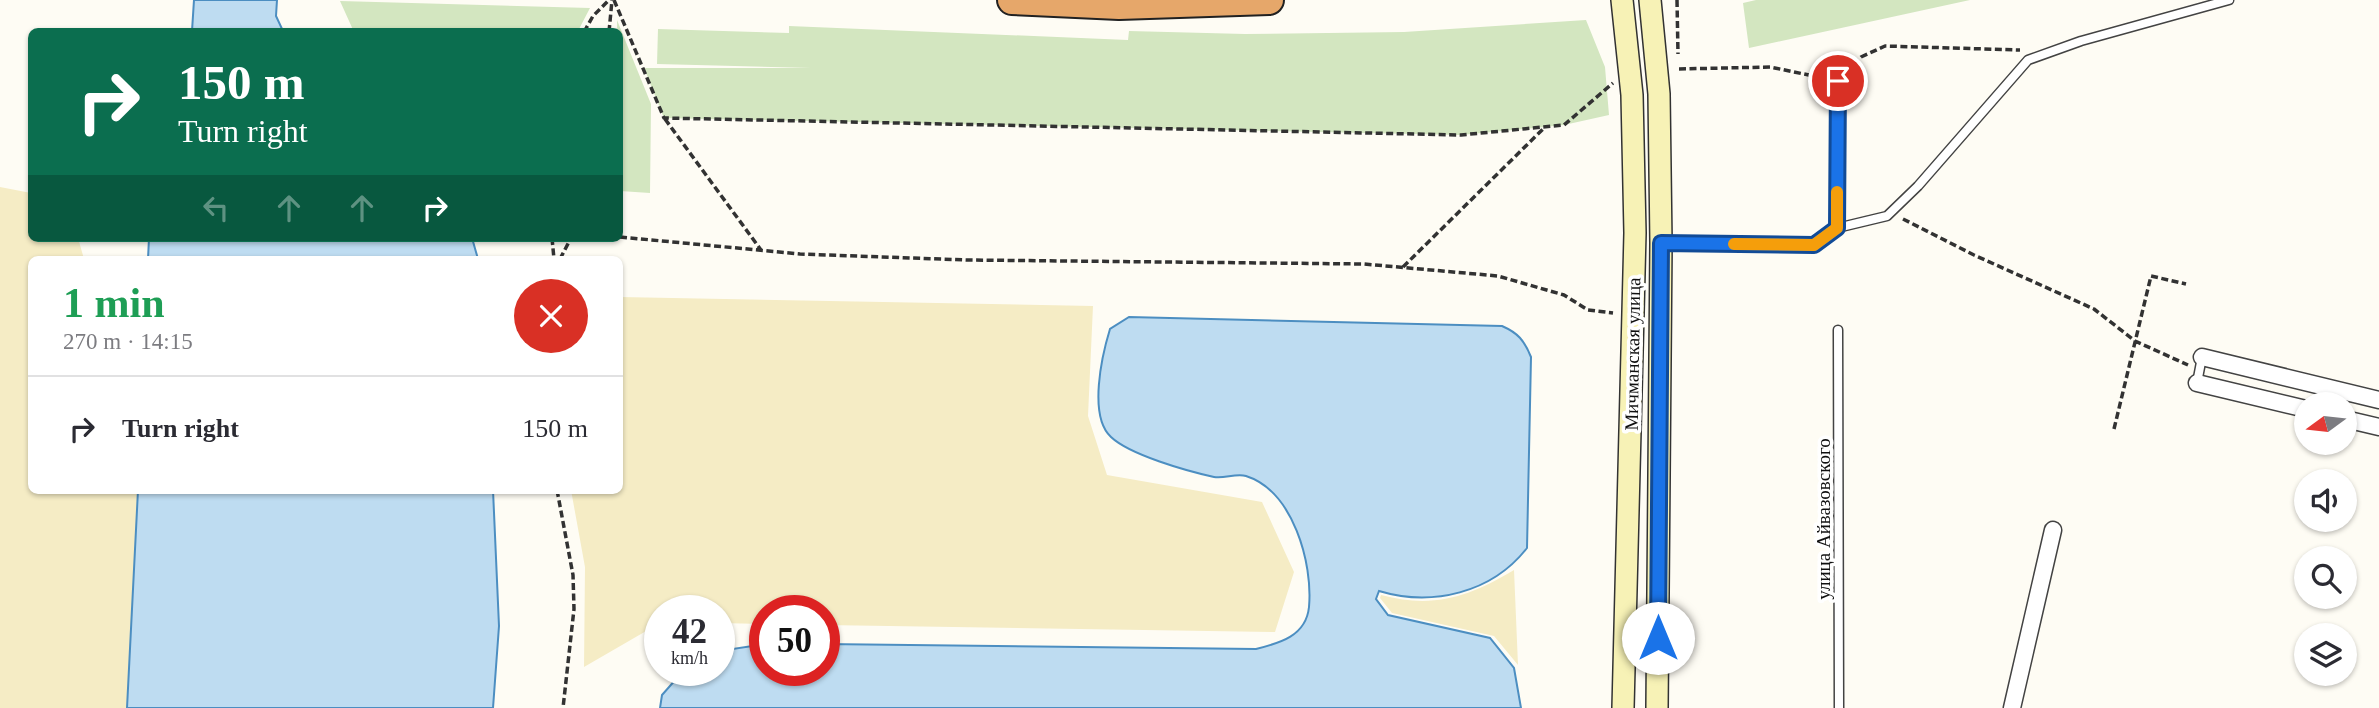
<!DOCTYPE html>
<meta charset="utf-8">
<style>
:root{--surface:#fff;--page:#f7f7f7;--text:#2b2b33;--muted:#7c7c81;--line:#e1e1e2}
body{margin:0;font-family:Georgia,serif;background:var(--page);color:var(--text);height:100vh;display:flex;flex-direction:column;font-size:26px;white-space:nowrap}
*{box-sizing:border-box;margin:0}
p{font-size:23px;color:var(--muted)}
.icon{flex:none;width:38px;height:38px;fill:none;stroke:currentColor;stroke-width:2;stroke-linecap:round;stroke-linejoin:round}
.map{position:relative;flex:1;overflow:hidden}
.side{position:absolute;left:28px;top:256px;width:595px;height:238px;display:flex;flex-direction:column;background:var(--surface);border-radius:10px;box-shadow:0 2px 5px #0004}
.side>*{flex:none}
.banner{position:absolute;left:28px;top:28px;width:595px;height:214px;border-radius:10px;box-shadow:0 2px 5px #0004;background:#0b6e4f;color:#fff;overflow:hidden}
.needle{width:46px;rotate:255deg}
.controls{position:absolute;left:2294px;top:392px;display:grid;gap:14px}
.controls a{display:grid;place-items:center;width:63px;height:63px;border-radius:50%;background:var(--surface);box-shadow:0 2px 5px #0004;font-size:35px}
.speed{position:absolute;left:644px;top:595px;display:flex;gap:14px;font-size:35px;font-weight:700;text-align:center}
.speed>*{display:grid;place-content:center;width:91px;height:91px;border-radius:50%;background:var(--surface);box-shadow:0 2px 5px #0004;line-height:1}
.speed small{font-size:18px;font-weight:400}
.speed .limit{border:10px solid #d22;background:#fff;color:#111}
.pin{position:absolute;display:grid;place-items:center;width:60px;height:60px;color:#fff;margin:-30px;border:4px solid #fff;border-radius:50%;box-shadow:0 2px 7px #0007}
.me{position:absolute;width:77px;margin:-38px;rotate:0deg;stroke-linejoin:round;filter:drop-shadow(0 0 5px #0008)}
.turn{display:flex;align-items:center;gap:24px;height:147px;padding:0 35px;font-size:32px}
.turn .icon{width:91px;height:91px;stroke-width:2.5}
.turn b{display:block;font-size:49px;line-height:60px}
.lanes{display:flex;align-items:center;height:66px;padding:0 35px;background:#0003;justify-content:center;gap:35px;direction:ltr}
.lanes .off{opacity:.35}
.round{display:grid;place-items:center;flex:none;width:74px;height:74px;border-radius:37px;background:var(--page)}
.head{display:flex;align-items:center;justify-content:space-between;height:119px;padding:0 35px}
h1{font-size:42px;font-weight:700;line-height:52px;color:#1e9e55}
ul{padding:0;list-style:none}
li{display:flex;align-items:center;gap:21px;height:105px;padding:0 35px;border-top:2px solid var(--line)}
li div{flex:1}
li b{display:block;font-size:26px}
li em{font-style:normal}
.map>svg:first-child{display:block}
.green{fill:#d3e6c0}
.sand{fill:#f5ecc5}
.water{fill:#bedcf1;stroke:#4c8ec1;stroke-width:2}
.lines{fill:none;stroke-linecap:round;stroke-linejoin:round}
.lane-casing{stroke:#434343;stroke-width:11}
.street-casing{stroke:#434343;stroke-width:19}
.secondary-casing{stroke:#323232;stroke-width:24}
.highway-casing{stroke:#212121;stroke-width:32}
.path{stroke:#323232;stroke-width:3.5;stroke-dasharray:7 3.5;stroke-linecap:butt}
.lane{stroke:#fff;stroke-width:8}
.street{stroke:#fff;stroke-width:16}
.secondary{stroke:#f7f2b6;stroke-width:21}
.highway{stroke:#e6a76a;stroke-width:28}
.route-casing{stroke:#114b97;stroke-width:18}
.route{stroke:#1a73e8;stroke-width:12}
.slow{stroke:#f59e0b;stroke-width:12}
.labels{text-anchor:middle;stroke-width:7;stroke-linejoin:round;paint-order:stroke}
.street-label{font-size:19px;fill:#101010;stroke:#fff}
</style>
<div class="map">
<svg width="2379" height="708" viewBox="0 0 2379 708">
<rect width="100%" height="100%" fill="#fefcf4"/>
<path class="green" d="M1756 0H1970L1749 48 1743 3Z
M340 1 590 8 578 31 354 32Z
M617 20 651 104 650 193 620 191Z
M1586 20 1605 67 1609 115 1564 125 1461 135 664 118 644 68H811L657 64 658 29 789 33V26L1128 40 1129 31 1245 34 1404 32Z"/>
<path class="sand" d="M0 187 31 193 32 238H78L84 259H32V490H138L127 708H0Z
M620 297 1093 306 1088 416 1107 475 1262 502 1294 572 1275 632 824 625V611H765V624L719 623V611H660V623L584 667 585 567 571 490H620Z
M1514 570 1518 665 1494 636 1392 613 1380 598 1381 595C1433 609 1469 597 1514 570Z"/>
<path class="water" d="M194 0H277L276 16 283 31H192Z
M149 238H472L478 259H148Z
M1129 317 1502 326C1518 333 1524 340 1531 357L1527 548C1492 593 1432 607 1379 591L1376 599 1388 615 1490 638 1514 668 1521 708H660L662 695 684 670H719V651L765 644V670H824V644L1256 649C1280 643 1306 636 1309 607 1313 563 1293 491 1246 476 1236 473 1224 479 1214 477 1187 471 1130 455 1111 437 1088 416 1102 355 1110 329Z
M138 490H493L499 626 493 708H127Z"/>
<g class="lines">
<g class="lane-casing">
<path id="lane" d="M1837 228 1838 81
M1663 243 1814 245 1837 228 1887 216 1918 186 2028 60 2081 41 2229 0
M1838 330 1839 708
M2197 383 2202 357"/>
</g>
<g class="street-casing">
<path id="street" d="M2202 357 2379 400
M2197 383 2306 409
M2345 419 2379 427
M2012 708 2053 530"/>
</g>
<g class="secondary-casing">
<path id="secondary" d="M1622 0 1632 95 1635 233 1623 708
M1650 0 1659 94 1661 243 1657 708"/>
</g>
<g class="highway-casing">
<path id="highway" d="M1012 0 1119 5 1269 0"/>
</g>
<path class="path" d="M614 0 664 118 1461 135 1564 125 1613 83
M1677 0 1678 54
M584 32 593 16 609 0
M609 32 612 0
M1679 69 1770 67 1828 79
M1846 72 1861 57 1885 46 2020 50
M665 119 761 250
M1903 219 1974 255 2094 309 2135 341 2188 365
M620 237 800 254 969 260 1364 264 1498 276 1564 295 1588 310 1613 313
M552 238 554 259
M560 259 571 238
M1403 267 1544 128
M2114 429 2151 276 2186 284
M557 490 573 575 574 609 563 708"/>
<use href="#lane" class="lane"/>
<use href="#street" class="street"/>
<use href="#secondary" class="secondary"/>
<use href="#highway" class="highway"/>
</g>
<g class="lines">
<g class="route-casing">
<path id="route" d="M1658 638 1661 243 1814 245 1837 228 1838 81"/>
</g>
<use href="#route" class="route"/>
<path class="slow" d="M1734 244 1814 245 1837 228V192"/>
</g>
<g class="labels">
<g class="street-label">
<text transform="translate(1632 354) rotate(-89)" y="7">Мичманская улица</text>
<text transform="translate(1823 519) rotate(-90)" y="7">улица Айвазовского</text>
</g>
</g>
</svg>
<div class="controls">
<a><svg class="needle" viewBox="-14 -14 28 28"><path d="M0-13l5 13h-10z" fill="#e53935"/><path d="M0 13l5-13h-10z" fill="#7c7c81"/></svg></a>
<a><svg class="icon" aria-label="sound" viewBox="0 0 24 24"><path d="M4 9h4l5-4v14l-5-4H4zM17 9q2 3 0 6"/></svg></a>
<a><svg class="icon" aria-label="search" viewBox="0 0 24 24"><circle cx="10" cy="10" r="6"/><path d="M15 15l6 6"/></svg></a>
<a><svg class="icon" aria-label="layers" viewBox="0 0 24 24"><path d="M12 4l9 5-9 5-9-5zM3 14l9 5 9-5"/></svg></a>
</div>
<div class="speed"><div>42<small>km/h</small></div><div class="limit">50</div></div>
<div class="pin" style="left:1838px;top:81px;background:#d93025"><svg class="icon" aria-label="arrive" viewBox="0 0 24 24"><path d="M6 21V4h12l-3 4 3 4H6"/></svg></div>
<svg class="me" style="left:1658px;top:638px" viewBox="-20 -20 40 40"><circle r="19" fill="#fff"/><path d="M0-13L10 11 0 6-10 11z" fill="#1a73e8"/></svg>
<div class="banner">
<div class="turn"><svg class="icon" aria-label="right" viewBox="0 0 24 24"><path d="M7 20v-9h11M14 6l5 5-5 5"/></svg><div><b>150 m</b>Turn right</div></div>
<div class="lanes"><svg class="icon off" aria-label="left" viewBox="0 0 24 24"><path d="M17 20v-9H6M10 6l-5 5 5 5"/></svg><svg class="icon off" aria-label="ahead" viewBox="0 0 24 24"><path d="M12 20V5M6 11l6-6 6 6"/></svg><svg class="icon off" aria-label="ahead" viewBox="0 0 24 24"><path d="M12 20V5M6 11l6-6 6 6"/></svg><svg class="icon" aria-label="right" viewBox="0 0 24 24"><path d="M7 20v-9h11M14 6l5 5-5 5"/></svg></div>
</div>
<section class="side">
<div class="head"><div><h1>1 min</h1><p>270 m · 14:15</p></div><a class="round" style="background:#d93025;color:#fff"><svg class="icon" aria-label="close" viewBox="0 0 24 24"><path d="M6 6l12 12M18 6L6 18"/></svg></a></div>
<ul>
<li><svg class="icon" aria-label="right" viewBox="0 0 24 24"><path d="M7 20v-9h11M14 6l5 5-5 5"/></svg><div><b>Turn right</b></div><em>150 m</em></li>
</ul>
</section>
</div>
